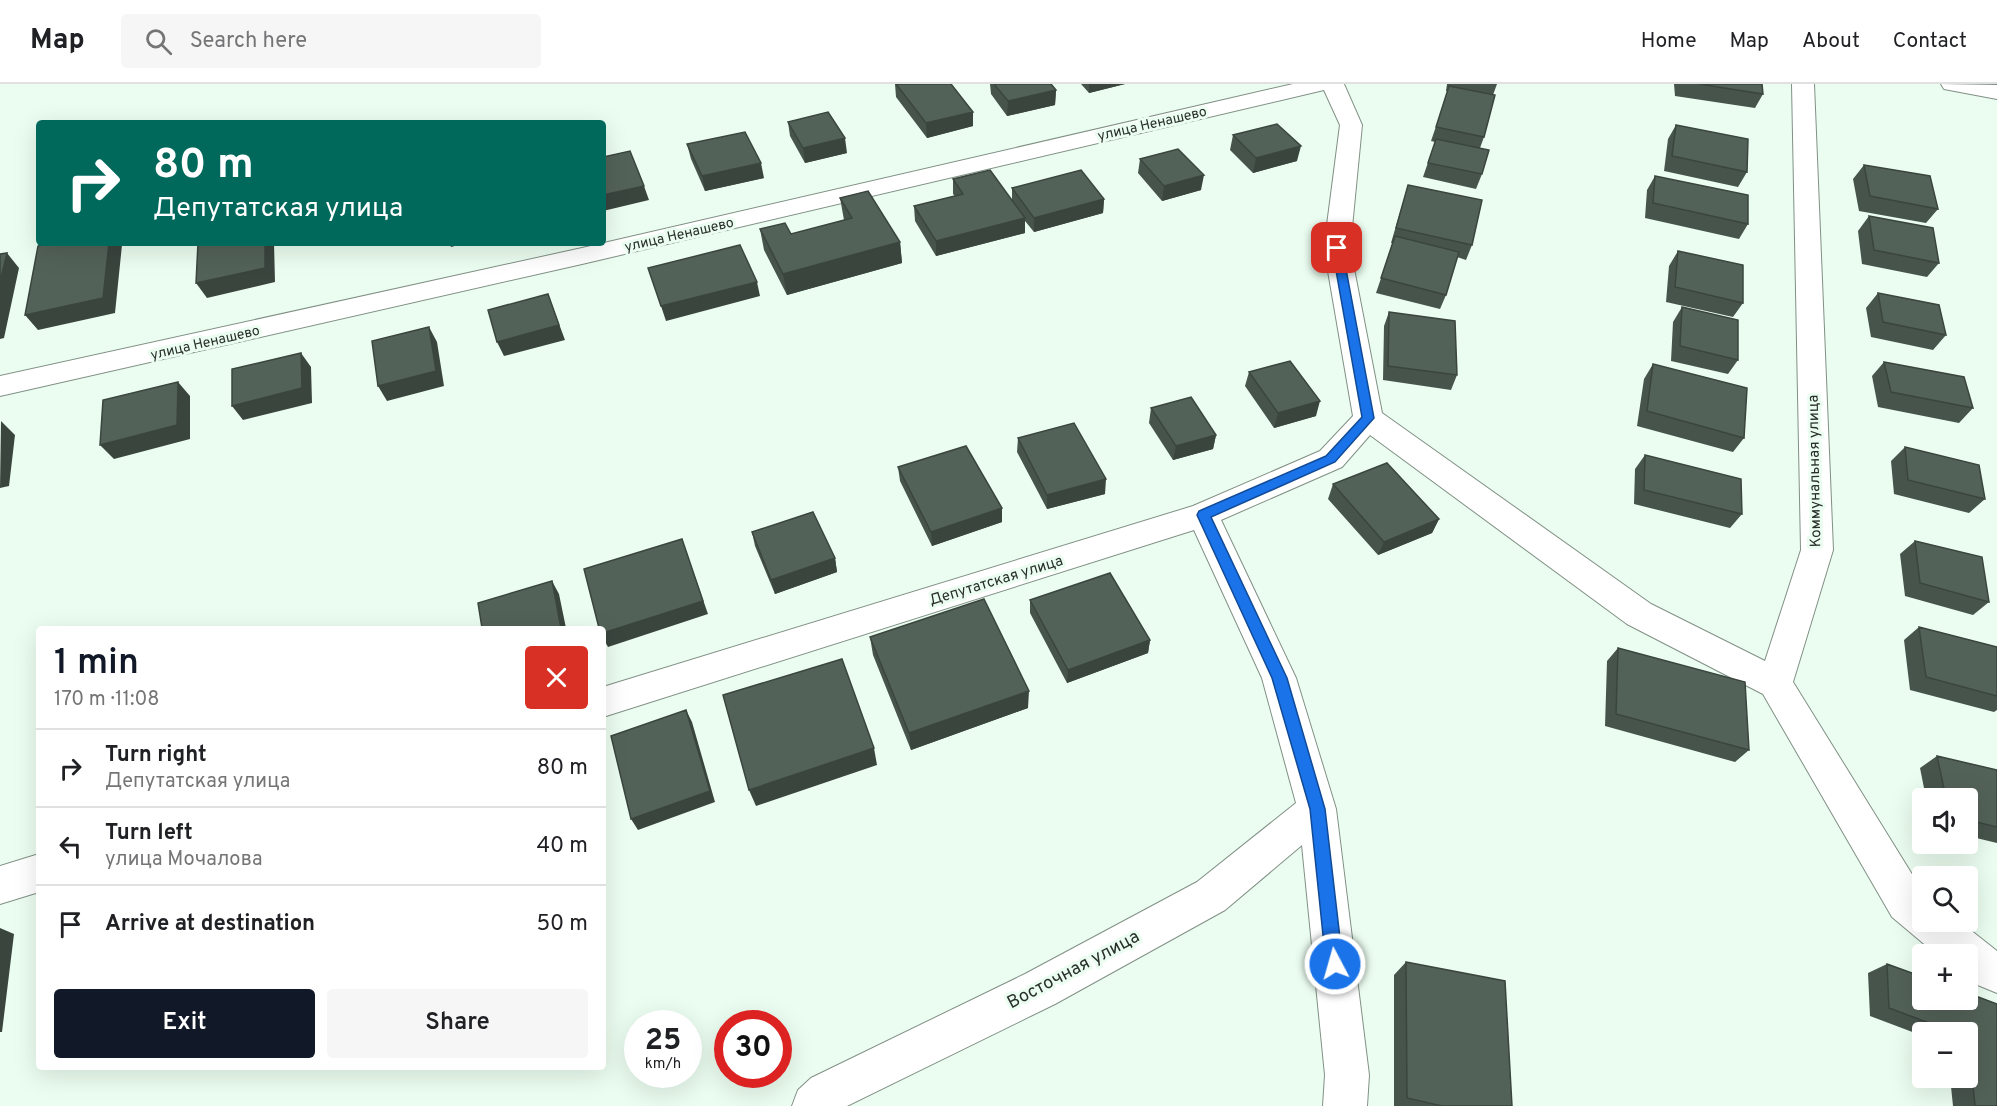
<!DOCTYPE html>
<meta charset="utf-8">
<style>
:root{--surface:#fff;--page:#f6f6f6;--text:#202124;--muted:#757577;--line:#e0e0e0;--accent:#111827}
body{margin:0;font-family:Overpass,sans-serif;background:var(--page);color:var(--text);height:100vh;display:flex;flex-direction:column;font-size:22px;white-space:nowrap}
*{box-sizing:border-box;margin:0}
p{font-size:20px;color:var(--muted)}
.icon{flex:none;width:33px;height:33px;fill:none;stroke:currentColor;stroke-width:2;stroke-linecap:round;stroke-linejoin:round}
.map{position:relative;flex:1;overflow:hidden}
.side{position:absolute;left:36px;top:542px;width:570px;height:444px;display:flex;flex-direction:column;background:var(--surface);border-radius:6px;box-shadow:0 6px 24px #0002}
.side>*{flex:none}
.top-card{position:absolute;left:36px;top:36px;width:570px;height:126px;border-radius:6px;box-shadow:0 6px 24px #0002;background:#00695c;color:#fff;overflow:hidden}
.tools{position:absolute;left:1912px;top:704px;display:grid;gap:12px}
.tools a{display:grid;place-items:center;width:66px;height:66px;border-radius:6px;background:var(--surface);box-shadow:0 6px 24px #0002;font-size:30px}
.speed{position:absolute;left:624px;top:926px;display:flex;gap:12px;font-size:30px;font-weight:700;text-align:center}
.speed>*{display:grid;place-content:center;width:78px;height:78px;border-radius:50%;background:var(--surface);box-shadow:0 6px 24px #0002;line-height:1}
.speed small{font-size:15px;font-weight:400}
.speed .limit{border:9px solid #d22;background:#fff;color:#111}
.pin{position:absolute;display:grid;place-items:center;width:51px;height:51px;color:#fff;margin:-26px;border-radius:12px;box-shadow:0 3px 9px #0006}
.me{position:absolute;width:66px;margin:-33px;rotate:354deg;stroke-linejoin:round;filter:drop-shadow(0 0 4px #0008)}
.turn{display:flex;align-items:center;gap:21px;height:126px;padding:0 18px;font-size:27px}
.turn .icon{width:78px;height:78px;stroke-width:2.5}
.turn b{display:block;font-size:42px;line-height:51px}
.round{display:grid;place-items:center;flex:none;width:63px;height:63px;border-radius:6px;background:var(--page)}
.head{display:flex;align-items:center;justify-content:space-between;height:102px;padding:0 18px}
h1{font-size:36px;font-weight:600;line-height:45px;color:var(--accent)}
.action{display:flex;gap:12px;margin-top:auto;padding:12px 18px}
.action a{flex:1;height:69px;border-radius:6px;background:var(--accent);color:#fff;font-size:24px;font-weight:600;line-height:69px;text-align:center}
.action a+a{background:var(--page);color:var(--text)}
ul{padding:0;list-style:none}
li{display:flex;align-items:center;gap:18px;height:78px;padding:0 18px;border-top:2px solid var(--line)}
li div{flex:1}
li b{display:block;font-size:22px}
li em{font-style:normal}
header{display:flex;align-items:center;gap:36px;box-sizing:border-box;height:84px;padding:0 30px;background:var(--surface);border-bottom:2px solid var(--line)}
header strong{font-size:28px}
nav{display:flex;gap:33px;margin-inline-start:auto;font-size:21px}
.search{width:420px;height:54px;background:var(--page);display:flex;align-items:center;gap:15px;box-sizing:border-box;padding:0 21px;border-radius:6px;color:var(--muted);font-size:22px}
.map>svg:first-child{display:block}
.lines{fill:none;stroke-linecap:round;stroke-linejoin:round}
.minor-casing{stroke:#809085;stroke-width:2}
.minor{fill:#fff;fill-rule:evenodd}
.wall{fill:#47544c}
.shaded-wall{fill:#3a453e}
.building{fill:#536258;stroke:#3a453e;stroke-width:1.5}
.route{fill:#1a73e8;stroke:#114b97;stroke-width:1.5}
.labels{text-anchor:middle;stroke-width:6;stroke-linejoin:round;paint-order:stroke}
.far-street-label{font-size:14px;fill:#282f2a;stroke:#ebfdf0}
.street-label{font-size:15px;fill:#282f2a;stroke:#ebfdf0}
.near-street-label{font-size:18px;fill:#282f2a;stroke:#ebfdf0}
</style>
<header>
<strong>Map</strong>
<div class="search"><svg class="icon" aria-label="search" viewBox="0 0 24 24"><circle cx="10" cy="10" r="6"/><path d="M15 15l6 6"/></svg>Search here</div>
<nav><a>Home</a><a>Map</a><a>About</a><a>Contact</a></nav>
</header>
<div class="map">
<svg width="1997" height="1022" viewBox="0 0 1997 1022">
<rect width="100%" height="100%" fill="#ebfdf0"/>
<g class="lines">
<g class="minor-casing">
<path id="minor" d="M1293 0H1344L1362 41 1350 164 1382 329 1651 520 1765 577 1801 466 1792 0H1814L1833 466 1793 598 1923 808V837H1959L1997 867V909L1968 897V870H1936L1892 833 1763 610 1627 540 1370 351 1342 383 1221 436 1296 594 1336 725 1369 991 1367 1022H1323L1325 991 1302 761 1225 826 1055 920 847 1022H792L798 1006 811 994 1025 890 1197 798 1296 719 1262 594 1194 446 603 633V603L1193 422 1320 367 1353 332 1324 164 1340 41 1324 6 582 180 0 312V292L582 164Z
M1941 0 1997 1V15L1944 5Z
M39 770V808L0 820V782Z"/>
</g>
<use href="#minor" class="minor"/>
</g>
<path class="wall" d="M895 0H951L973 42 927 54 896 13Z
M990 0H1051L1056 6 1055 21 1007 32 991 10Z
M1081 0H1125L1089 9Z
M1447 0H1497L1493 11 1484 53 1480 64 1482 90 1476 105 1423 93 1435 58 1431 57 1448 7H1446Z
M1674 0H1762L1763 10 1755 24 1675 12Z
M788 38 847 69 805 79 790 52Z
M1676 41 1747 88 1738 103 1664 87 1668 55Z
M1233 51 1297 77 1253 89 1230 66Z
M687 60 764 94 705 107 691 75Z
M1140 75 1201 106 1162 117 1138 89Z
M1864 81 1938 125 1926 139 1859 127 1853 95Z
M1655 92 1748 140 1739 155 1645 134 1647 106Z
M953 95 1012 116V104L1104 115 1103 129 1034 148 1025 137V149L936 172 915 137 914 122 955 112 953 110Z
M1408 101 1472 161 1466 176 1457 173 1446 211 1440 225 1376 209 1393 159H1391Z
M840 114 900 158 902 179 787 211 764 166 760 145 791 150 844 136Z
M1869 132 1939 179 1927 193 1862 180 1858 147Z
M1678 167 1743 219 1733 233 1666 218 1669 182Z
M1878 209 1946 251 1933 266 1871 253 1866 224Z
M1682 223 1738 276 1728 290 1671 277 1673 238Z
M1389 228 1457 291 1451 306 1383 296 1384 242Z
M1884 278 1973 324 1959 339 1878 323 1872 292Z
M1653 280 1744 354 1733 368 1637 342 1644 295Z
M1249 288 1316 332 1274 344 1245 302Z
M1151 324 1216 351 1213 365 1173 376 1149 339Z
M1018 354 1105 410 1047 425 1017 368Z
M1905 363 1985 415 1969 429 1894 410 1891 377Z
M1645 371 1742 430 1730 444 1634 420 1635 385Z
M898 383 1002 438 932 462 900 397Z
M1333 400 1439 435 1432 449 1378 471 1328 415Z
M752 448 835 474 837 488 775 510 755 462Z
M1915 457 1989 518 1973 531 1905 512 1900 470Z
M1030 516 1150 556 1148 569 1067 599 1030 529Z
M1919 543 1997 563V626L1994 628 1910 606 1904 556Z
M870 553 1028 624 911 666 873 571Z
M1618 564 1749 666 1735 678 1605 642 1607 577Z
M1937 672 1997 686V759L1968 752V714H1926L1920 684Z
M1406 878 1512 1022H1394V891Z
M1887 880 1997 920V1022H1953L1950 993H1968V948H1923V952L1870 932 1868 889Z"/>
<path class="shaded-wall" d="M1089 0H1125L1089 9Z
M1056 6 1055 21 1007 32 1008 17Z
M973 28V42L927 54 926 39Z
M845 54 847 69 805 79 803 64Z
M1301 62 1297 77 1253 89 1256 74Z
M761 79 764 94 705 107 702 92Z
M1204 91 1201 106 1162 117 1164 102Z
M644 102 649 116 603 127V111Z
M1104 115 1103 129 1034 148V134Z
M1025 134V149L936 172V157Z
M900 158 902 179 787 211 783 190Z
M109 159H121L122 161 115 229 38 246 25 231Z
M265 159H274L275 198 207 214 196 199Z
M449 159H466L451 163Z
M7 169 19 184 4 254 0 255V198Z
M757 198 760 212 666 237 661 222Z
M548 210 565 256 504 272 497 258Z
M429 243 437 258 444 302 387 317 378 302Z
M301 269 311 283 312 319 243 336 232 322Z
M178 298 190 312V355L114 375 100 361Z
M1320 317 1316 332 1274 344 1278 329Z
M1 337 15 351 9 402 0 404Z
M1216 351 1213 365 1173 376 1176 362Z
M1106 395 1105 410 1047 425V411Z
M1002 424V438L932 462 931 448Z
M1439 435 1432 449 1378 471 1384 458Z
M682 455 708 530 608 563 603 554V549Z
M835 474 837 488 775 510 771 496Z
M552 497 559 510 566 544H561Z
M1150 556 1148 569 1067 599 1068 586Z
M1029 607 1028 624 911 666 909 649Z
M686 626 692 638 715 718 638 746 631 735Z
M874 664 877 681 756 722 749 706Z
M0 844 14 850 2 948H0Z"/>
<path class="building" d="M896 0H951L973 28 926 39Z
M994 0H1051L1056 6 1008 17Z
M1699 0H1762L1763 10Z
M1449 2 1495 11 1484 53 1436 43Z
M828 28 845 54 803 64 788 38Z
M1277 40 1301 62 1256 74 1233 51Z
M1676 41 1748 55 1747 88 1672 72Z
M745 48 761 79 702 92 687 60Z
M1436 55 1489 66 1482 90 1428 79Z
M1178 65 1204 91 1164 102 1140 75Z
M630 67 644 102 603 111V73Z
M1864 81 1930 92 1938 125 1870 112Z
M990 86 1025 134 936 157 914 122 963 110 953 95Z
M1081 86 1104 115 1034 134 1012 104Z
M1655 92 1748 111V140L1653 119Z
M1408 101 1482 116 1472 161 1396 144Z
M868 107 900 158 783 190 760 145 785 139 791 150 852 134 840 114Z
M1869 132 1933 144 1939 179 1874 166Z
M1395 152 1459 168 1446 211 1381 194Z
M50 159H109L103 214 25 231 38 162Z
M198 159H265V184L196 199Z
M740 161 757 198 661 222 648 184Z
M1678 167 1743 181V219L1675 203Z
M7 169 0 198V170Z
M1878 209 1939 221 1946 251 1883 238Z
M548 210 559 241 497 258 488 226Z
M1682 223 1738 236V276L1680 262Z
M1389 228 1455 237 1457 291 1388 282Z
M429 243 436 287 378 302 372 257Z
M301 269 302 304 232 322V285Z
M1290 277 1320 317 1278 329 1249 288Z
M1884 278 1964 293 1973 324 1891 308Z
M1653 280 1747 304 1744 354 1647 327Z
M178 298 177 341 100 361 103 316Z
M1191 313 1216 351 1176 362 1151 324Z
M1074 339 1106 395 1047 411 1018 354Z
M966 362 1002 424 931 448 898 383Z
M1905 363 1979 381 1985 415 1908 396Z
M1645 371 1741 395 1742 430 1644 406Z
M1387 379 1439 435 1384 458 1333 400Z
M813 428 835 474 771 496 752 448Z
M682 455 703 517 603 549V544H599L584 485Z
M1915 457 1982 473 1989 518 1920 499Z
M1110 489 1150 556 1068 586 1030 516Z
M552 497 561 544H482L478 519Z
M984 515 1029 607 909 649 870 553Z
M1919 543 1997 563V612L1926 593Z
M1618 564 1745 598 1749 666 1616 630Z
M842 575 874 664 749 706 723 611Z
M686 626 710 707 631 735 611 652Z
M1937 672 1997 686V743L1968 736V714H1946Z
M1406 878 1505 897 1512 1022H1442L1407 1014Z
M1887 880 1923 893V915H1968V909L1997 920V1022H1975L1968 948H1953L1889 924Z"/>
<path class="route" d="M1337 161 1342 164 1374 334 1335 378 1211 433 1287 594 1325 725 1343 880 1341 886 1335 889 1329 886 1326 880 1310 725 1272 594 1197 431 1199 427 1326 372 1362 333 1332 164Z"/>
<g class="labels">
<g class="far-street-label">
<text transform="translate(1152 39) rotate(-13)" y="5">улица Ненашево</text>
<text transform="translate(679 150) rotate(-13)" y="5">улица Ненашево</text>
<text transform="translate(205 258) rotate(-13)" y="5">улица Ненашево</text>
</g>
<g class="street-label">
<text transform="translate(1814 387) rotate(-91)" y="5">Коммунальная улица</text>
<text transform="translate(996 496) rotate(-17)" y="5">Депутатская улица</text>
</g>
<g class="near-street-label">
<text transform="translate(1073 885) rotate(-28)" y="6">Восточная улица</text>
</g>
</g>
</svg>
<div class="tools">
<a><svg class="icon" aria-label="sound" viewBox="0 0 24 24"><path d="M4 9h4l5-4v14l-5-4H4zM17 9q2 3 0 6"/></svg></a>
<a><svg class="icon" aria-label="search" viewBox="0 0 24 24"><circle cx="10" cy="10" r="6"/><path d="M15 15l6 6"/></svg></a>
<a>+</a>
<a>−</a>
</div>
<div class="speed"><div>25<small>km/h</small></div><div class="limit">30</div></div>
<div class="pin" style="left:1337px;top:164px;background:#d93025"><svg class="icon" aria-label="arrive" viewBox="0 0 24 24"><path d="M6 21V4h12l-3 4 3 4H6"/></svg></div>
<svg class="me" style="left:1335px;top:880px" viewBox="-20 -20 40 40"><circle r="17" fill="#1a73e8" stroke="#fff" stroke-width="3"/><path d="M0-11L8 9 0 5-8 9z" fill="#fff"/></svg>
<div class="top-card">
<div class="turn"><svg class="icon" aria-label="right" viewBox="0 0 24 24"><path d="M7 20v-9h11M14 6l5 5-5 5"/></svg><div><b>80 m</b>Депутатская улица</div></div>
</div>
<section class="side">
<div class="head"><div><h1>1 min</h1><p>170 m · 11:08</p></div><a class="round" style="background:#d93025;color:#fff"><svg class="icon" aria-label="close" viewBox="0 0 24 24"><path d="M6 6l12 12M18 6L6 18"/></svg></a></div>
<ul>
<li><svg class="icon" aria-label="right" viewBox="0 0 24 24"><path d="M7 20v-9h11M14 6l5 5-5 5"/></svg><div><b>Turn right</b><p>Депутатская улица</p></div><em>80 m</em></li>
<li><svg class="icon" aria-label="left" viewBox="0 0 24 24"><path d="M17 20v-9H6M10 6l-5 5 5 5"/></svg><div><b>Turn left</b><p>улица Мочалова</p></div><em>40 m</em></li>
<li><svg class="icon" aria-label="arrive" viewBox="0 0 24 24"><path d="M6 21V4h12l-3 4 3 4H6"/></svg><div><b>Arrive at destination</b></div><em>50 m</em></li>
</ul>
<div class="action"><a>Exit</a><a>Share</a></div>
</section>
</div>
